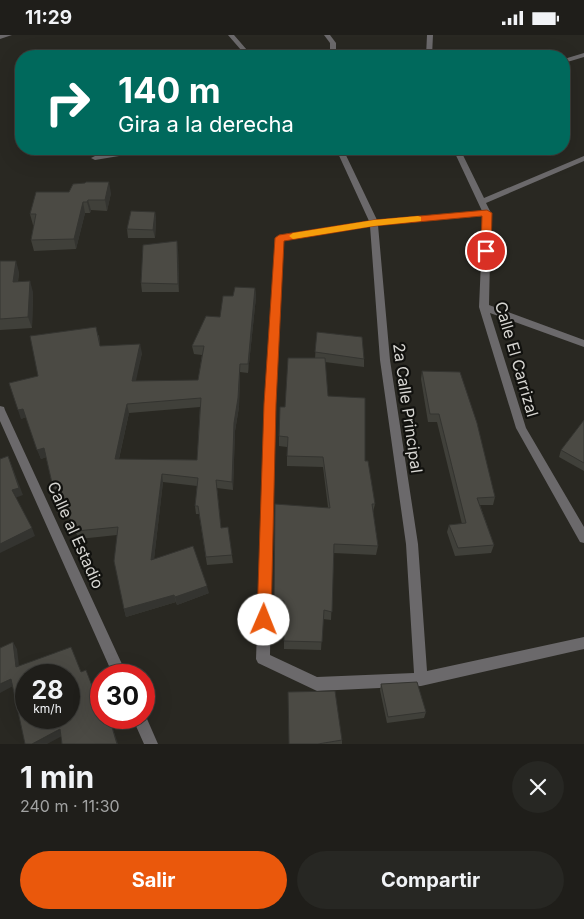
<!DOCTYPE html>
<html lang="es">
<meta charset="utf-8">
<style>
:root{--surface:#1f1e1a;--page:#272723;--text:#f1f3f6;--muted:#a1a2a2;--line:#3c3c39;--accent:#ea580c}
body{margin:0;font-family:Inter,sans-serif;background:var(--page);color:var(--text);height:100vh;display:flex;flex-direction:column;font-size:19px;white-space:nowrap}
*{box-sizing:border-box;margin:0}
p{font-size:16px;color:var(--muted)}
.icon{flex:none;width:28px;height:28px;fill:none;stroke:currentColor;stroke-width:2;stroke-linecap:round;stroke-linejoin:round}
.map{position:relative;height:709px;overflow:hidden}
.sheet{display:flex;flex-direction:column;background:var(--surface);flex:1}
.sheet>*{flex:none}
.top-card{position:absolute;left:15px;top:15px;width:555px;height:105px;border-radius:20px;box-shadow:0 5px 20px #0002,0 0 0 1px var(--line);background:#00695c;color:#fff;overflow:hidden}
.speed{position:absolute;left:15px;top:629px;display:flex;gap:10px;font-size:25px;font-weight:700;text-align:center}
.speed>*{display:grid;place-content:center;width:65px;height:65px;border-radius:50%;background:var(--surface);box-shadow:0 5px 20px #0002,0 0 0 1px var(--line);line-height:1}
.speed small{font-size:12px;font-weight:400}
.speed .limit{border:8px solid #d22;background:#fff;color:#111}
.pin{position:absolute;display:grid;place-items:center;width:42px;height:42px;color:#fff;margin:-21px;border:2px solid #fff;border-radius:50%;box-shadow:0 1px 5px #0007}
.me{position:absolute;width:55px;margin:-28px;rotate:1deg;stroke-linejoin:round;filter:drop-shadow(0 0 4px #0008)}
.turn{display:flex;align-items:center;gap:18px;height:105px;padding:0 20px;font-size:22px}
.turn .icon{width:65px;height:65px;stroke-width:2.5}
.turn b{display:block;font-size:35px;line-height:42px}
.round{display:grid;place-items:center;flex:none;width:52px;height:52px;border-radius:26px;background:var(--page)}
.headline{display:flex;align-items:center;justify-content:space-between;height:85px;padding:0 20px}
h1{font-size:30px;font-weight:700;line-height:38px}
.button{display:flex;gap:10px;margin-top:auto;padding:10px 20px}
.button a{flex:1;height:58px;border-radius:30px;background:var(--accent);color:#fff;font-size:20px;font-weight:700;line-height:58px;text-align:center}
.button a+a{background:var(--page);color:var(--text)}
.status{display:flex;justify-content:space-between;align-items:center;height:35px;padding:0 25px;background:var(--surface);direction:ltr}
.status svg{height:14px;fill:currentColor}
.map>svg:first-child{display:block}
.lines{fill:none;stroke-linecap:round;stroke-linejoin:round}
.street{fill:#6b696b;fill-rule:evenodd}
.wall{fill:#40403a;fill-rule:evenodd}
.shaded-wall{fill:#343430}
.building{fill:#4b4a44;stroke:#343430;fill-rule:evenodd}
.route{fill:#ea580c;stroke:#983908}
.slow{fill:#f59e0b}
.labels{text-anchor:middle;stroke-width:4.5;stroke-linejoin:round;paint-order:stroke}
.street-label{font-size:16px;fill:#d7d6d2;stroke:#11110e}
</style>
<div class="status"><b>11:29</b><svg viewBox="0 0 49 12"><path d="M0 12V9h3v3zM5 12V6h3v6zM10 12V3h3v9zM15 12V0h3v12zM26 1h20v11H26zM47 4h2v5h-2z"/></svg></div>
<div class="map">
<svg width="584" height="709" viewBox="0 0 584 709">
<rect width="100%" height="100%" fill="#292822"/>
<g class="lines">
<path class="street" d="M0 0H12L0 4Z
M228 0H234L247 15V21H241V15Z
M324 0H330L336 8V21H330V8Z
M427 0H433L432 21H426Z
M584 18V22L564 28V24Z
M137 114H153L149 116 95 125 91 123 95 121Z
M336 114H343L377 185 482 176 453 114H460L484 163 584 121V126L486 168 491 178 489 270 584 305V312L490 278 526 393 584 492V508L580 507 516 393 479 272 483 181 378 190 390 325 418 509 427 636 584 602V614L421 651 317 656 258 628 256 624 265 369 275 203 279 200 369 186ZM370 191 380 325 406 509 414 638 317 642 270 620 275 369 283 205Z
M0 371 4 372 5 375 127 640H113L0 386Z
M144 677 158 709H144L132 682H144Z"/>
</g>
<path class="wall" d="M111 158 107 176 91 175 90 178H85L76 214 34 216 31 205 34 190H33L30 179Z
M155 177 156 185 155 203H128L127 194Z
M178 214 179 257H142L141 248Z
M0 226 19 237 18 247 33 257 32 293 0 295Z
M255 253 256 262 248 338 240 337 239 372 235 396 233 455 217 453 221 493 228 492 233 528 207 530 199 479H196L195 471 197 451 163 447 154 524 209 558 177 570 176 567 126 582 124 574 117 500 79 504 55 456 52 448 46 422 41 424 26 382 21 384 38 341 99 300 100 311 142 318 135 346 198 345 202 320 194 319 192 311 220 282 233 261ZM200 372 197 425 119 424 129 378Z
M317 297 364 324V332L325 327 328 361 365 426 375 469 373 477 378 511 376 520 334 518 331 585 323 584 321 615 284 614V575L275 573 274 564 328 472 323 432 287 431V412L279 411V401L315 323Z
M422 336 495 462 493 470H480L494 510 491 518 455 521 447 497 449 490 462 489 437 387H428L421 344Z
M584 385V436L559 422 561 415Z
M381 649 426 677 424 683 387 688 380 655Z
M342 705V709H289Z"/>
<path class="shaded-wall" d="M109 147 111 158 107 176 105 165Z
M88 165 91 175 90 178 87 167Z
M83 167 85 178 76 214 74 204Z
M155 177 156 185 155 203 153 195Z
M177 206 178 214 179 257 178 249Z
M16 226 19 237 16 258 13 247Z
M30 246 33 257 32 293 28 282Z
M255 253 256 262 248 338V329Z
M140 309 142 318 134 355 132 346Z
M240 329V337L239 372 235 396 233 455 232 447 234 388Z
M127 369 129 378 117 432 115 424Z
M23 374 26 382 21 384 18 375Z
M44 413 47 422 41 424 37 415Z
M8 421 23 460 15 463 12 455Z
M162 439 163 447 153 533 151 525Z
M32 493 35 501 0 518V509Z
M207 551 209 558 177 570 175 562Z
M174 560 176 567 126 582 124 574Z
M13 607 17 614 20 639 16 632Z
M11 644 15 650 0 658V649Z
M109 682 118 709H117Z
M60 694 64 700 47 709H32Z"/>
<path class="building" d="M86 147H109L105 165H88L87 167H83L74 204 31 205 36 179H30L36 157H69L73 149 85 148Z
M131 176 155 177 153 195 127 194Z
M177 206 178 249 141 248 143 210Z
M0 226H16L13 247 30 246 28 282 0 284Z
M235 252 255 253 248 329H240L238 363 234 388 232 447 216 445 221 493 228 492 232 520 206 522 198 471H195L198 443 162 439 151 525 193 511 207 551 175 562 174 560 124 574 114 526 118 492 76 496 52 448 44 413 37 415 23 374 18 375 9 348 38 341 30 301 96 292 100 311 140 309 132 346 198 345 204 311H192L206 281 220 282 223 261H233ZM201 363 197 425 115 424 127 369Z
M317 297 362 302 364 324 315 317Z
M288 323H325L328 361 365 363V426H368L375 469H372L378 511 334 509 332 577 324 575 322 607 284 606V566L274 564 275 469 330 473 323 422 287 421 288 402 279 401 280 372H285Z
M422 336 460 337 477 388 495 462 477 463 494 510 458 513 449 490 466 488 439 379H430Z
M584 385V428L561 415Z
M8 421 19 453 12 455 32 493 0 509V424Z
M13 607 16 632 71 612 81 637 86 635 101 674V682H109L117 709H62L60 694 32 709H25L11 644 0 649V613ZM26 640H69V682H26Z
M417 647 426 677 388 682 381 649Z
M335 656 342 705 318 709H289L288 657Z"/>
<path class="route" d="M487 175 492 178 491 216 486 219 481 216 482 181 374 191 284 206 276 369 271 585 269 589 264 591 259 589 257 585 264 369 275 203 279 200 374 185Z"/>
<path class="slow" d="M418 181 421 182V186L374 191 293 204 289 201 293 198 374 185Z"/>
<g class="labels">
<g class="street-label">
<text transform="translate(517 324) rotate(74)" y="6">Calle El Carrizal</text>
<text transform="translate(408 373) rotate(82)" y="6">2a Calle Principal</text>
<text transform="translate(76 500) rotate(66)" y="6">Calle al Estadio</text>
</g>
</g>
</svg>
<div class="speed"><div>28<small>km/h</small></div><div class="limit">30</div></div>
<div class="pin" style="left:486px;top:216px;background:#d93025"><svg class="icon" aria-label="arrive" viewBox="0 0 24 24"><path d="M6 21V4h12l-3 4 3 4H6"/></svg></div>
<svg class="me" style="left:264px;top:585px" viewBox="-20 -20 40 40"><circle r="19" fill="#fff"/><path d="M0-13L10 11 0 6-10 11z" fill="#ea580c"/></svg>
<div class="top-card">
<div class="turn"><svg class="icon" aria-label="right" viewBox="0 0 24 24"><path d="M7 20v-9h11M14 6l5 5-5 5"/></svg><div><b>140 m</b>Gira a la derecha</div></div>
</div>
</div>
<section class="sheet">
<div class="headline"><div><h1>1 min</h1><p>240 m · 11:30</p></div><a class="round"><svg class="icon" aria-label="close" viewBox="0 0 24 24"><path d="M6 6l12 12M18 6L6 18"/></svg></a></div>
<div class="button"><a>Salir</a><a>Compartir</a></div>
</section>
